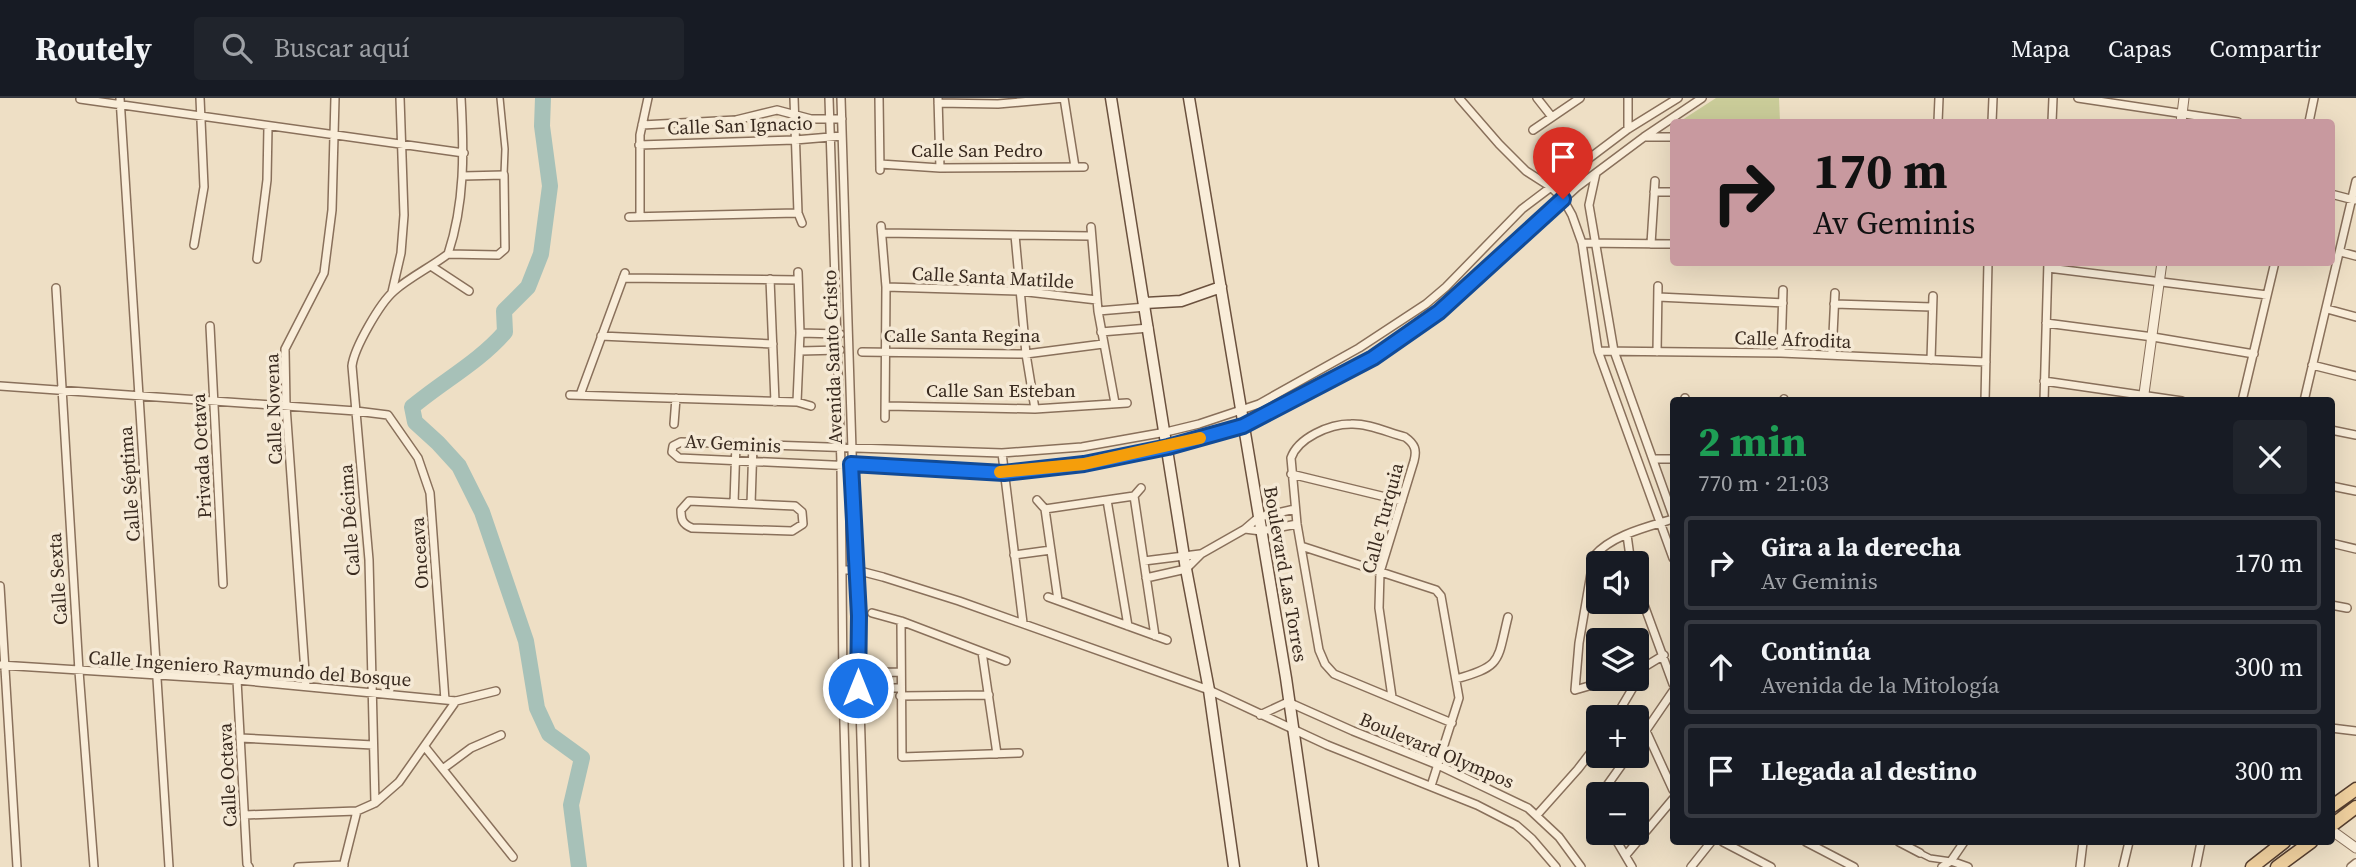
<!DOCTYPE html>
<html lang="es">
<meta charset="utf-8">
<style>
:root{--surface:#171b24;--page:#20242c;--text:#f1f3f6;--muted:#9ea1a6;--line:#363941}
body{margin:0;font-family:"Source Serif 4",serif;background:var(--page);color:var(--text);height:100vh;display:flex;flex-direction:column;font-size:26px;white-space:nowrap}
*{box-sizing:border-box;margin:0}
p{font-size:23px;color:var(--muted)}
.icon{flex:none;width:38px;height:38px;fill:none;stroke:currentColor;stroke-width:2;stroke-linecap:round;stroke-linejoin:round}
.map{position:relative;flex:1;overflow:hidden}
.details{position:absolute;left:1670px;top:299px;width:665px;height:448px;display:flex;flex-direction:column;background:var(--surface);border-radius:7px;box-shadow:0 7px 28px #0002}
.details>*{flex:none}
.top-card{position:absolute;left:1670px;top:21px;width:665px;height:147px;border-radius:7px;box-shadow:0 7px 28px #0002;background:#c8999f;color:#111;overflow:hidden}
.controls{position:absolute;left:1586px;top:453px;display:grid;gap:14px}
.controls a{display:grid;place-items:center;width:63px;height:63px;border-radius:7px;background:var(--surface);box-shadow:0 7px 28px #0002;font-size:35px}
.pin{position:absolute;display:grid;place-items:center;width:60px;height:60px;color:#fff;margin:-72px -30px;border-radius:50% 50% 50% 0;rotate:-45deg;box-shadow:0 0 7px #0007}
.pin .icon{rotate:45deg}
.me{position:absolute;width:77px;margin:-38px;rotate:0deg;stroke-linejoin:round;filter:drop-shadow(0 0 5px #0008)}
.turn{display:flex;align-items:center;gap:24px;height:147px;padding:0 28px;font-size:32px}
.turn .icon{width:91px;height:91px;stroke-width:2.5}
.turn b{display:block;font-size:49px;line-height:60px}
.round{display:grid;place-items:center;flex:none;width:74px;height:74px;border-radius:7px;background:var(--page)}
.headline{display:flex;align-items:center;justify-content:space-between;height:119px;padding:0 28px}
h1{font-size:42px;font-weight:700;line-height:52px;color:#1e9e55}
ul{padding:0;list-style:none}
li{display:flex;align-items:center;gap:21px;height:94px;margin:0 14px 10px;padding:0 14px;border:4px solid var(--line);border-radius:7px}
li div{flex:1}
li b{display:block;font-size:26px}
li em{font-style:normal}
header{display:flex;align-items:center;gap:42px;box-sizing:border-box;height:98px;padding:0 35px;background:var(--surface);border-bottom:2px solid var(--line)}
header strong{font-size:33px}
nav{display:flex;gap:38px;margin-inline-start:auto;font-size:24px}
.search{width:490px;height:63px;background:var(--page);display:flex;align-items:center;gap:18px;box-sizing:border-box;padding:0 24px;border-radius:7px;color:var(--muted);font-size:26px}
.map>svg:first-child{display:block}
.green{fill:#cacc99}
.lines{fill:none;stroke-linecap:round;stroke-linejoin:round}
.river{stroke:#a7c1b8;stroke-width:16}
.pedestrian-casing{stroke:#89705b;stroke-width:8}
.minor-casing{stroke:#89705b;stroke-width:10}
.tertiary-casing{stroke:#89705b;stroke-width:11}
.secondary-casing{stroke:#6b513e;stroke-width:13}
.primary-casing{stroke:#573f2f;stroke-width:15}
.pedestrian{stroke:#f9edd9;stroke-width:5}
.minor{stroke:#f9edd9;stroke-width:7}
.tertiary{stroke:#f9edd9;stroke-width:9}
.secondary{stroke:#f9edd9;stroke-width:10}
.primary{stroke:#f0d09e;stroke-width:12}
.route-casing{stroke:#114b97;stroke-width:18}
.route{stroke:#1a73e8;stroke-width:12}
.slow{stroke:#f59e0b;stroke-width:12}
.labels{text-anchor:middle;stroke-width:7;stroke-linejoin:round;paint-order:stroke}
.street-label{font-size:19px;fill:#392a1f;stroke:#f5e9d5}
</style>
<header>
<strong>Routely</strong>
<div class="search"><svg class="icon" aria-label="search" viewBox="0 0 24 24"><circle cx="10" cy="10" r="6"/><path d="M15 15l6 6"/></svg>Buscar aquí</div>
<nav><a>Mapa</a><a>Capas</a><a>Compartir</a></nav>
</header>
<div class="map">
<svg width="2356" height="769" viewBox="0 0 2356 769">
<rect width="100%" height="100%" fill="#eedfc5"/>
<path class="green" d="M1716 0H1779L1780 24H1679Z"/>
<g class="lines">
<path class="river" d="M543 0 542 28 550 88 541 156 528 189 504 213 505 234C479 264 443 283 412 309L415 324 438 345 459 368 482 414 526 543 537 610 549 636 582 660 571 707 579 769"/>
<g class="pedestrian-casing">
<path id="pedestrian" d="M500 0 505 51 504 77
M1920 755 1930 760 1951 763"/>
</g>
<g class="minor-casing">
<path id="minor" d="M120 0 169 769
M794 0 798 115 802 125
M829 0 841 366 843 590 848 769
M841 0 865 769
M879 0 880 72
M938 0 940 70
M1459 0 1499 46 1526 73 1551 89 1563 101 1572 117 1582 145 1598 253 1673 460
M1537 0 1552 19
M1628 0V31
M1678 0 1628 31 1522 111 1446 189 1426 206 1359 250 1259 306 1199 326 1166 334 1082 349 1002 355 681 344 673 348 672 354 679 360 1004 375 1084 366 1168 349 1243 328 1373 260 1439 214 1577 89 1644 39 1702 0
M2078 0 2238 24
M80 1 464 55
M938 5 998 6 1064 0 1075 69
M1938 24 1939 0
M1992 24 1993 0
M2052 24 2053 0
M2309 24 2314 0
M642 27 736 22 777 12 811 21H842
M1533 32 1580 0
M1646 39H1673
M639 47 795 42 842 38
M880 66 940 70 1084 69
M1596 75 1589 107 1614 253 1673 418
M1654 94H1673
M2331 96 2354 102
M640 117V37L648 0
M629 119 798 115
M881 128 886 189 885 320
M1091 129 1098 213 1115 305
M882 135 1090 138
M1015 137 1026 256 1035 311
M1582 145 1673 146
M1651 146 1655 83
M194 147 204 89 200 0
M2341 154 2356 158
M448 156 498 157 505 151 504 77 463 78
M448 156C465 105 464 53 461 0
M257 161 267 82 268 29
M431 168 469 193
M2048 170 2267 197
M623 180 798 182
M770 181 775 304
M886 189 1019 193 1097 202
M56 190 79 573 94 769
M392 194 401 155 404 117 400 0
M1658 199 1783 205
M1834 206 1932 209
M2327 211 2356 219
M1098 213 1146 209
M2046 225 2153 239 2254 256
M210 228 223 486
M1101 234 1149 230
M800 235 840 236
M601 238 773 246
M800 253 840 252
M1598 253 1781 255 1986 264
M862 254 1026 256 1103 246
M1657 254 1658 188
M1781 255 1783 192
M1832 257 1835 195
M1931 262 1933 198
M2312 267 2356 278
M2044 283 2182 303
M0 288 356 313 388 317 418 360 430 395 445 602
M570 297 797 304 811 308
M580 297 625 175
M1685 303V300
M1783 303 1784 301
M1985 303 1988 164
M2044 303 2048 164
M2242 303 2275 164
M2304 303 2356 83
M797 304 800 235 798 174
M887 308 1035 311 1127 305
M674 326 676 300
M2331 332 2356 337
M1002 355 1023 525
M1654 361H1673
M1291 376 1402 403
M2331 388 2356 393
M1141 390 1134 398 1155 538
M1037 402 1045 411 1058 502
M1107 402 1128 528
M689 403 795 408 802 414 803 426 792 433 692 430C682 426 681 421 681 412Z
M734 405 736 345
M751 406 753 346
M1045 411 1134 398
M1245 431 1261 433 1297 426
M1627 437 1631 466
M2331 445 2356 451
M1301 448 1436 492 1441 498 1459 600 1431 688
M1014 457 1051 452
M1144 463 1200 456
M842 472H856L883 479 959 503 1209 592 1327 647 1477 707 1516 727 1532 741 1556 769
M1146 480 1186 471 1201 456 1245 431 1259 419 1295 411
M1636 485 1673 586
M0 488 17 769
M1048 499 1167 542
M2331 507 2347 510
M872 515 901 523 1006 563
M901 523 902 659 1019 655
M982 554 997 656
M0 567 237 582 456 603 496 593
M1636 574 1664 557
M843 575 900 574
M1456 581C1503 568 1497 563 1508 519
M1613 581 1575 592 1579 545 1594 458C1612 437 1647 429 1673 421
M237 582 247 766 249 769
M306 588 286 308 285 251 324 175 332 112 335 0
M843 590H900
M900 598 989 597
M1392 599 1379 510 1380 474 1414 363C1417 352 1415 346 1405 339 1389 335 1368 325 1351 326 1329 326 1298 340 1291 360L1297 426 1319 552 1325 566 1334 576 1452 625
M1260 617 1288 604 1353 633 1438 667 1528 710 1559 739 1581 769
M1615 620 1644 571
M2331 630 2356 633
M1646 633 1673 692
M240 640 373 647
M1636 647 1673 593
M425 649 513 759
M444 670 471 650 501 637
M1601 696 1628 658
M1598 701V712
M375 705 369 462 352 268C354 250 380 205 394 193 410 179 431 169 448 156
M245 717 357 713 375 705 399 684 456 603
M1537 717 1578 671 1598 645
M1612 735 1632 769
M1723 744 1771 769
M1806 744 1854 769
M1899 744 1920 755
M1626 757 1673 701
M1951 763 1968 769
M298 769 344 767
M343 769 357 713
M1691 769 1711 744
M1942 769 1951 763 1964 744
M2080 769 2083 744
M2123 769 2129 744
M2196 769 2201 744
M2351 769 2356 765"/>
</g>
<g class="tertiary-casing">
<path id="tertiary" d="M2181 24 2184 0
M2143 303 2162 164
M2331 732 2356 750"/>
</g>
<g class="secondary-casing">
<path id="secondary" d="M1111 0 1186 471 1209 592 1234 769
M1189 0 1286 580 1313 769
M1145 205 1181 203 1221 189"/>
</g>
<g class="primary-casing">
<path id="primary" d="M2331 709 2356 691
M2331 728 2356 709
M2252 769 2284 744
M2277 769 2311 744"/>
</g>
<use href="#pedestrian" class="pedestrian"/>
<use href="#minor" class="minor"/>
<use href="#tertiary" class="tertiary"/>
<use href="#secondary" class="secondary"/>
<use href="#primary" class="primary"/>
</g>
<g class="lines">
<g class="route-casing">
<path id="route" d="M858 590 859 518 851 366 1004 375 1084 366 1168 349 1243 328 1373 260 1439 214 1563 101"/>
</g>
<use href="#route" class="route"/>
<path class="slow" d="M1000 374 1084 366 1200 340"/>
</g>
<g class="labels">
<g class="street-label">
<text transform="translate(740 27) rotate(-2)" y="7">Calle San Ignacio</text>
<text x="977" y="59">Calle San Pedro</text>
<text transform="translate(993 179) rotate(3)" y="7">Calle Santa Matilde</text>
<text x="962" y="244">Calle Santa Regina</text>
<text transform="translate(1793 241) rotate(2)" y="7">Calle Afrodita</text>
<text transform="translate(832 259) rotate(-92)" y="7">Avenida Santo Cristo</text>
<text x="1001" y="299">Calle San Esteban</text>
<text transform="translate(273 311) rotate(-92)" y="7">Calle Novena</text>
<text transform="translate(733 345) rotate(3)" y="7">Av Geminis</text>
<text transform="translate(201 358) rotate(-93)" y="7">Privada Octava</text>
<text transform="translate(129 386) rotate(-94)" y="7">Calle Séptima</text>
<text transform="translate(1382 420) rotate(-75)" y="7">Calle Turquia</text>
<text transform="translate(349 422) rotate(-94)" y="7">Calle Décima</text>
<text transform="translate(419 455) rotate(-94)" y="7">Onceava</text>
<text transform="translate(1286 476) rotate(80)" y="7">Boulevard Las Torres</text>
<text transform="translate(57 481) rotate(-94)" y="7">Calle Sexta</text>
<text transform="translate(250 570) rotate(4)" y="7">Calle Ingeniero Raymundo del Bosque</text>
<text transform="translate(1437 652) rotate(23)" y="7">Boulevard Olympos</text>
<text transform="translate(227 677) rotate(-93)" y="7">Calle Octava</text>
</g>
</g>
</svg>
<div class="controls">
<a><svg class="icon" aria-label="sound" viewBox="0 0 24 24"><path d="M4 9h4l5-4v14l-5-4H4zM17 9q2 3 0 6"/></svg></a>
<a><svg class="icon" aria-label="layers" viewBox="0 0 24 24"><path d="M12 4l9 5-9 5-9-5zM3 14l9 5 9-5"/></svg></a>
<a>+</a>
<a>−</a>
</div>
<div class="pin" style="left:1563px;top:101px;background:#d93025"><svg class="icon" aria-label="arrive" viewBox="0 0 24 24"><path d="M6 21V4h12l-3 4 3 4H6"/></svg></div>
<svg class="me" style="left:858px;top:590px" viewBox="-20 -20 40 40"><circle r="17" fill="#1a73e8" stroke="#fff" stroke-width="3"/><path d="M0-11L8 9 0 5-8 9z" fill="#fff"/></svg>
<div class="top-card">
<div class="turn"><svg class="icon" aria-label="right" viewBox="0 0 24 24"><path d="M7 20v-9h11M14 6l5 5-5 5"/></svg><div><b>170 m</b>Av Geminis</div></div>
</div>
<section class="details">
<div class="headline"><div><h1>2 min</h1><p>770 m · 21:03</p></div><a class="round"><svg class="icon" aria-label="close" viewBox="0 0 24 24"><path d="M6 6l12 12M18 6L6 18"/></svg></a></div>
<ul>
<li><svg class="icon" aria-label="right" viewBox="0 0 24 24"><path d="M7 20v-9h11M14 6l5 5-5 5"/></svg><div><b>Gira a la derecha</b><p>Av Geminis</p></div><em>170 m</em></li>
<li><svg class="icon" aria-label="ahead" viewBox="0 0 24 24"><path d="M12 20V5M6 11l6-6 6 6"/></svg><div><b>Continúa</b><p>Avenida de la Mitología</p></div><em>300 m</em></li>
<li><svg class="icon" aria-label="arrive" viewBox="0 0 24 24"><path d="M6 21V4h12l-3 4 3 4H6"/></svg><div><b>Llegada al destino</b></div><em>300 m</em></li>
</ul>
</section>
</div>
